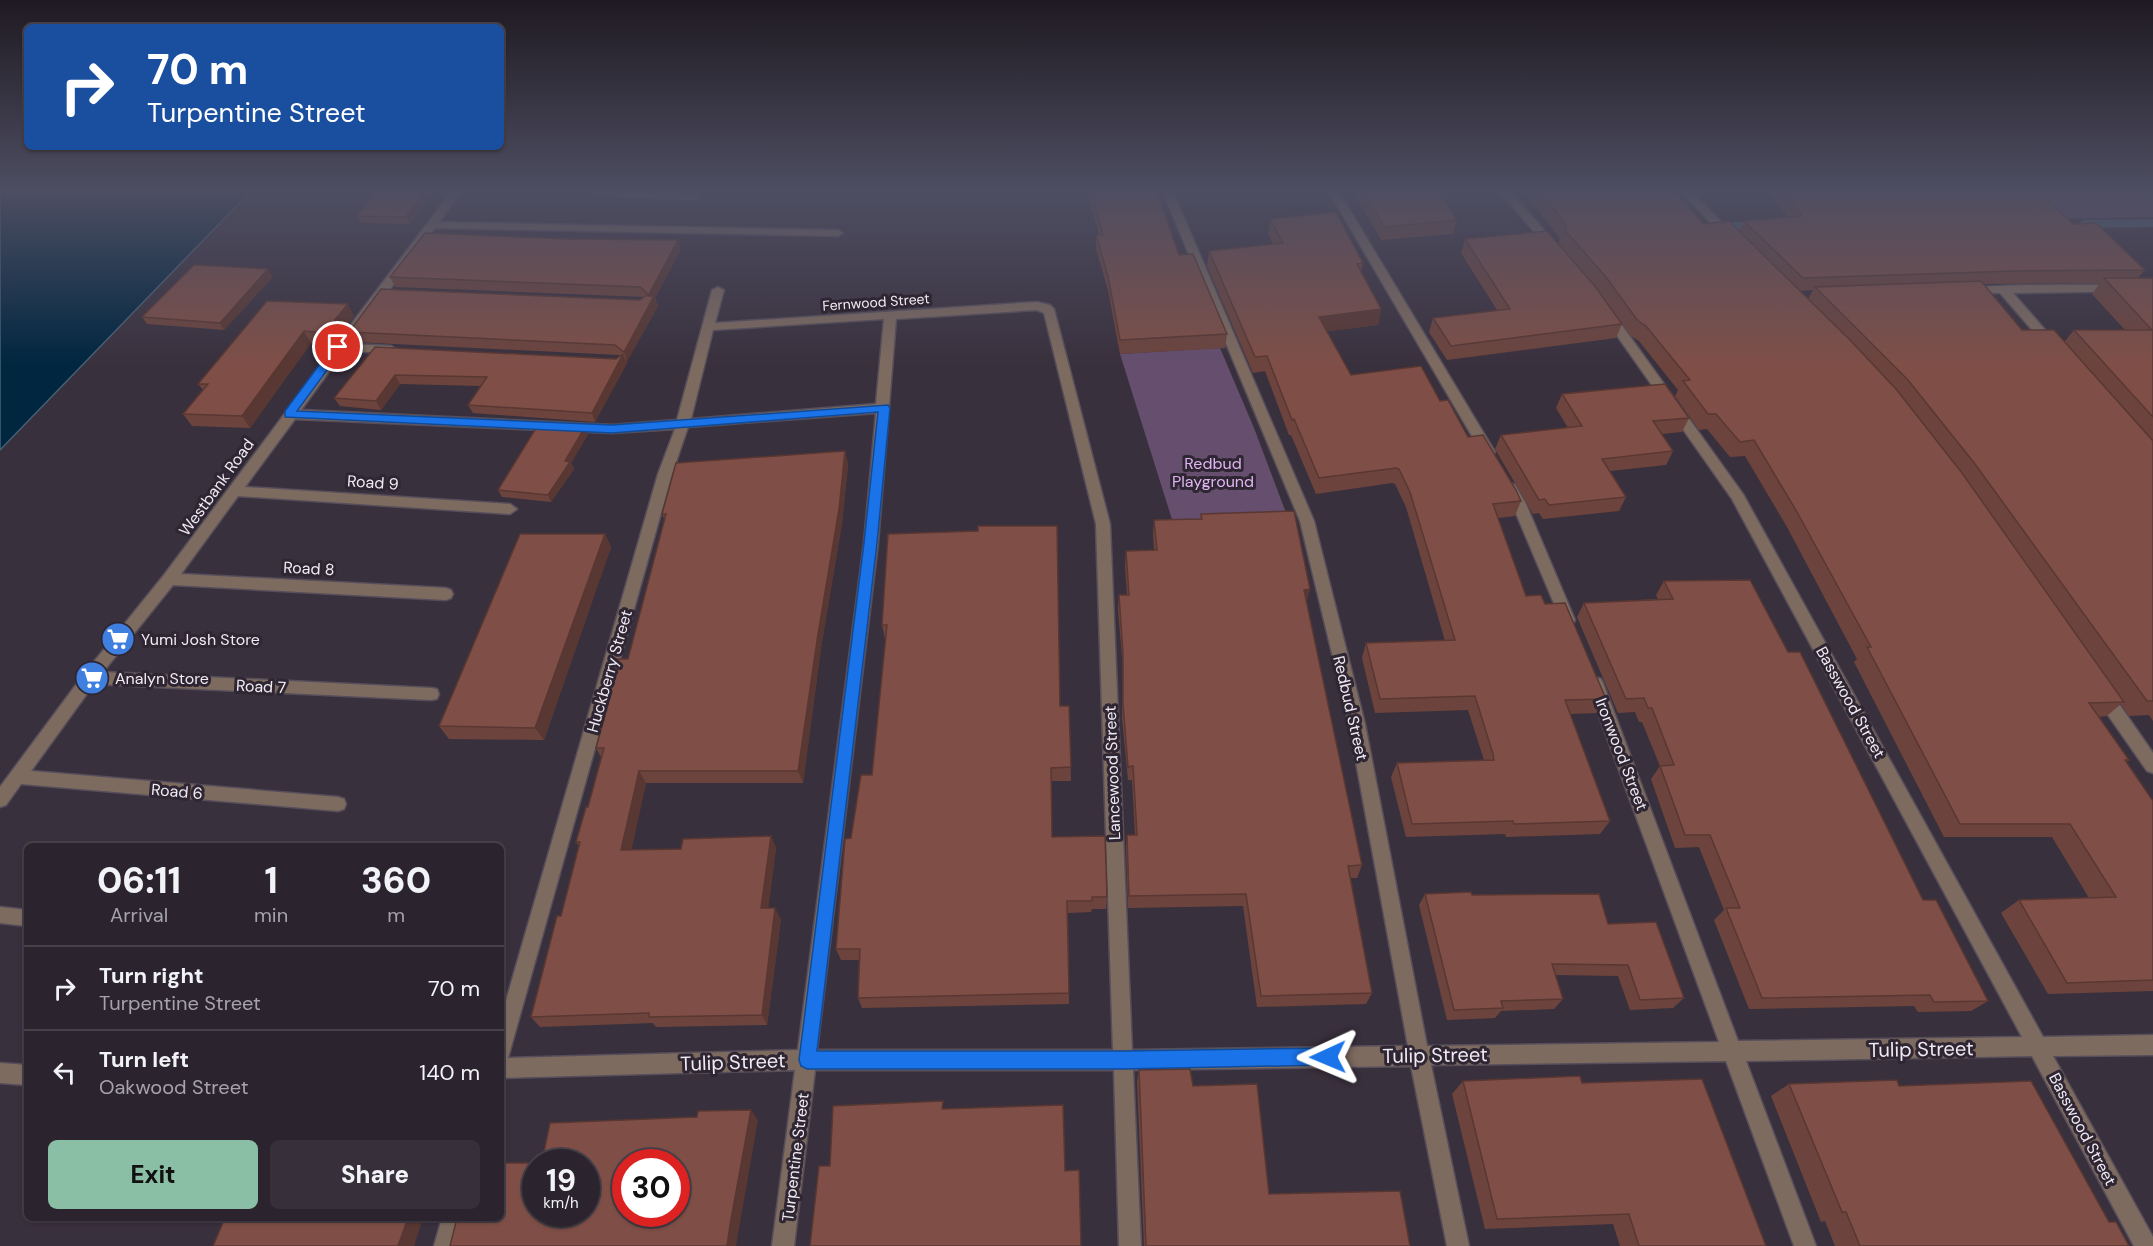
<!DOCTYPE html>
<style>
:root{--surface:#2b242e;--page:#37303a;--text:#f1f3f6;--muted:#a6a4aa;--line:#47414a;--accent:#8abfa5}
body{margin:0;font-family:"DM Sans",sans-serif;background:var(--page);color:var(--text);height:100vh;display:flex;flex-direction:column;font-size:22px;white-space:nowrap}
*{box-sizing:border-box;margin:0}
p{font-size:20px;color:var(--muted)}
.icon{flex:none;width:33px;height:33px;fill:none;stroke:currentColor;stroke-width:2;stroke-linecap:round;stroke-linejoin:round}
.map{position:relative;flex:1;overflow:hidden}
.panel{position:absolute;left:24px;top:843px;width:480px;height:378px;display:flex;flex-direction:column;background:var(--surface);border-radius:9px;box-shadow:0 2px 4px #0004,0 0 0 2px var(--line)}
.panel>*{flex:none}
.top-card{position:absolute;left:24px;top:24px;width:480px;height:126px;border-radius:9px;box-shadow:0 2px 4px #0004,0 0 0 2px var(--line);background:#1a4fa0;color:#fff;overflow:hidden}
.speed{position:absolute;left:522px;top:1149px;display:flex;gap:12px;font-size:30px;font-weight:700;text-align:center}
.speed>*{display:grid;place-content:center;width:78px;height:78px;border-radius:50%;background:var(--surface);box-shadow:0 2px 4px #0004,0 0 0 2px var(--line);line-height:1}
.speed small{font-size:15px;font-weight:400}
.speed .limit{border:9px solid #d22;background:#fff;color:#111}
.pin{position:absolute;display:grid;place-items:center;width:51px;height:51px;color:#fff;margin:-26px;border:3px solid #fff;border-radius:50%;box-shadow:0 2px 6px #0007}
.me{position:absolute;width:66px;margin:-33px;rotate:269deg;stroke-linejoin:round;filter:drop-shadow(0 0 4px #0008)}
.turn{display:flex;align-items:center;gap:21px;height:126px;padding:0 24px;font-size:27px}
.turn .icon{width:78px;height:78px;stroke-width:2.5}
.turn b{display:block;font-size:42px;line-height:51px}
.eta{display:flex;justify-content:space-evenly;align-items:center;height:102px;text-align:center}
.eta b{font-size:36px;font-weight:800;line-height:42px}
.button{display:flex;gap:12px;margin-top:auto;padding:12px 24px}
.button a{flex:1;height:69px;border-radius:9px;background:var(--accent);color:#111;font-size:24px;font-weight:800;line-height:69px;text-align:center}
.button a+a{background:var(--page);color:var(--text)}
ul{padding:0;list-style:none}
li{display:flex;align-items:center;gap:18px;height:84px;padding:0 24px;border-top:2px solid var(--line)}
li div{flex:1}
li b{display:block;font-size:22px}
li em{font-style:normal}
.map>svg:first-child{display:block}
.green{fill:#654e6e}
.water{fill:#002640;stroke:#486176;stroke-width:1.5}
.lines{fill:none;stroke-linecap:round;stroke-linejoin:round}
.stream{stroke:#486176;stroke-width:8}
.minor-casing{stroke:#564e5a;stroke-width:3}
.minor{fill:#7e6b60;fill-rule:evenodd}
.wall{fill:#6d443d;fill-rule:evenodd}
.shaded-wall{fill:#593732}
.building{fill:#7f4f47;stroke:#593732;stroke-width:1.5;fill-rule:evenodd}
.route{fill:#1a73e8;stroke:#114b97;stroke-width:1.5}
.labels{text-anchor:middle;stroke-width:6;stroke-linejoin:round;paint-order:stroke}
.far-street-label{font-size:14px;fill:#f0eaf3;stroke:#2f2633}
.park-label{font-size:16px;fill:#e1b5f1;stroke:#2f2633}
.street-label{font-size:16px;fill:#f0eaf3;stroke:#2f2633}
.poi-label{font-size:16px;fill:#f0eaf3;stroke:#2f2633;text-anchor:start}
.near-street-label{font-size:20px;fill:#f0eaf3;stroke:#2f2633}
</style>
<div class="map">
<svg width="2153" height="1246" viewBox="0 0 2153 1246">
<rect width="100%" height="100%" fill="#39303d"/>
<path class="green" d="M2030 192H2153V217L2057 219Z
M1220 348 1254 428 1291 526 1175 529 1120 354Z"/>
<path class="water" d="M0 192H250L0 450Z"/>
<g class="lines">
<path class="stream" d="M2084 224 2153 223
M1733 226 1757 225"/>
<g class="minor-casing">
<path id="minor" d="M451 192H461L439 222 838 230 843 233 838 236 435 228 350 344 391 346 397 350 395 353 344 351 301 410 612 425 677 420 712 290 718 287 724 290 715 323 1037 302 1050 305 1054 309 1110 524 1132 1050 1408 1046 1349 724 1300 521 1163 192H1173L1314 521 1365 724 1427 1046 1719 1042 1587 683 1589 679 1595 677 1601 679 1603 683 1738 1041 2022 1037 1732 499 1601 313 1603 310H1611L1743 494 2043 1037 2153 1035V1055L2053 1056 2153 1237V1246H2134L2032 1056 1746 1061 1816 1246H1794L1726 1061 1431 1065 1469 1246H1447L1411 1066 1133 1070 1141 1246H1119L1114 1070H815L794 1246H772L795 1070 501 1078V1018L658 474 675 429 612 433 295 419 245 487 510 504 517 509 510 514 238 496 181 574 446 588 451 590 453 594 451 598 446 600 173 585 103 672 431 688 437 689 439 694 437 699 431 700 94 684 31 771 338 797 344 799 346 804 344 809 338 811 21 784 6 805 0 807V787L84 674 164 575 333 349 334 344 337 343ZM1037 310 1044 313 1096 524 1113 1050H817L878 543 896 319ZM884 319 876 404 691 419 713 330ZM876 413 864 543 798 1050 508 1058 672 474 688 427Z
M592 192 696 194 701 197 696 200 597 195Z
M1329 192H1339L1495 452 1493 455H1483Z
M1500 192H1511L1556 244V248H1548Z
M1681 192H1692L1734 235V239H1726Z
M2153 285V291L2013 293 2054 340V346H2046L2000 293H1970L1964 290C1972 283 2129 285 2153 285Z
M1510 483 1515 485 1526 504 1575 620 1573 624H1563L1561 620 1512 504 1503 488Z
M2102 687 2108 688 2153 753V773L2147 771 2096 698 2094 693 2096 688Z
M0 907 27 910V926L0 923Z
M0 1063 27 1065V1085L0 1083Z
M442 1218H464L456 1246H434Z"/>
</g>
<use href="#minor" class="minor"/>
</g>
<path class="wall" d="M434 192 410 224 361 223 357 216Z
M1087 192H1157L1179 255 1227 334 1225 348 1120 354 1108 290 1096 249V235H1099Z
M1353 192H1439L1457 220 1453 234 1381 240Z
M1524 192H1675L1704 224 1739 231 1744 221 1787 217 1769 192H2040L2073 224 2145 270 2138 278H2153V721L2149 715 2129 716 2121 704 2107 716 2098 717 2129 760 2126 762 2153 801V991L2048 994 2001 913 2019 900 2089 898 2052 837H1944L1854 662 1857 659 1787 527 1745 456 1730 457 1707 429 1699 430 1675 396 1678 390 1639 341 1631 336 1595 287 1622 324 1616 338 1447 360 1429 332 1433 318 1497 310 1461 253 1465 239 1558 244 1560 239ZM2100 283 2092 294 2125 330H2074L2065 341 2022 330 1984 284ZM1813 290 1808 299 1800 291Z
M1270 219 1363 263 1361 272 1381 309 1378 325 1327 331 1351 375 1440 401 1468 437 1521 501 1515 516 1498 518 1526 596 1545 604 1606 699 1597 713 1570 714 1610 821 1600 834 1506 837 1505 834 1406 837 1391 777 1397 763 1484 760 1468 710 1375 713 1362 658 1366 643 1445 641 1406 507 1395 484 1392 483 1316 494 1291 435H1289L1265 371 1253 373 1207 266 1209 251 1273 244 1268 234Z
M681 249 655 298 658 306 627 361 626 360 627 363 595 422 473 413 468 405 481 386 400 384 381 410 340 406 334 398 375 347 616 359 620 356 619 355 354 342 349 332 640 300 644 297 395 287 390 277Z
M273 277 224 330 147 324 142 317Z
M267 301 354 316 332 345 311 343 250 428 192 426 183 414 203 390 198 384Z
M1562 394 1689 418 1682 432 1661 434 1673 451 1666 465 1610 471 1626 497 1619 511 1543 519 1539 513 1533 514 1495 449 1501 435 1568 428 1556 408Z
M585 427 588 434 571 463 574 469 551 502 502 497 498 490Z
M845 451 848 465 842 523 821 648 803 783H646L631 850 681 849 771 836 776 848 768 908 781 919 767 1025 656 1027 653 1023 540 1027 531 1017 561 916 579 846 576 842 588 807 601 757 596 748 609 698 606 693 628 659 665 521 662 514Z
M1201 514 1310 589 1306 602 1362 865 1357 878H1350L1372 993 1366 1004 1257 1007 1243 906 1128 908 1126 848 1127 835H1135L1132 780H1128L1122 718 1123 668 1118 610 1119 595H1127L1125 566 1126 551 1154 550 1153 535 1154 520 1200 519Z
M605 534 611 547 544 740 449 739 439 726Z
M888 534 1060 706H1069L1071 781H1052V837L1107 897 1106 909H1092L1091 912 1068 913 1069 1004 862 1008 858 998 859 960H841L836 949 851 838 872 775 886 639H885L882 625Z
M1664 581 1788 652 1923 900 1988 1001 1971 1011 1918 1012 1914 1006 1749 1009 1714 920 1724 910 1699 847 1675 848 1651 779 1660 766 1642 722H1639L1635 712 1618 713 1577 617 1584 603 1658 599 1656 595Z
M1425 894 1472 895 1608 924 1684 998 1673 1008 1630 1010 1618 976 1555 975 1563 999 1554 1009 1501 1011 1495 1018 1447 1020 1419 905Z
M1139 1070 1193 1086 1269 1194 1410 1246H1144L1137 1082Z
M1463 1081 1582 1083 1766 1246H1620L1613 1224 1485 1229 1452 1094Z
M1789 1084 1899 1086 2109 1222 2129 1246H1835L1825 1221 1821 1222 1771 1096Z"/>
<path class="shaded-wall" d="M425 192H434L410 224 406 217Z
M678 240 681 249 655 298 658 306 627 361 624 352 648 296Z
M268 269 273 277 224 330 220 323Z
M348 304 354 316 332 345 324 333Z
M1381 309 1378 325 1316 333 1319 317Z
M304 331 311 343 250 428 242 416Z
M623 354 627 363 595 422 592 413Z
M395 375 400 384 381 410 376 401Z
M585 427 588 434 571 463 574 469 551 502 548 495 565 461Z
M845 451 848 465 842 523 821 648 803 783 798 771Z
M605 534 611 547 544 740 535 728Z
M1310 589 1306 604 1304 590Z
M639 771 646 783 629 862 621 850Z
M771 836 776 848 767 919 761 908Z
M775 908 781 919 767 1025 762 1015Z
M751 1110 758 1120 736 1246H727L730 1225Z
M408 1218H423L414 1246H398Z"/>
<path class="building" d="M376 192H425L406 217 357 216Z
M1091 192H1157L1179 255 1193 254 1227 334 1120 340 1108 276 1096 235H1103Z
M1364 192H1439L1457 220 1384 227Z
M1541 192H1675L1704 224 1729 221 1850 340 1896 389 1962 473 2124 702 2089 703 2129 760H2125L2153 801V980L2067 983 2019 900 2116 897 2070 824H1960L1867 647H1871L1797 512 1754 440 1740 442 1716 414H1708L1683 381 1690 380 1646 326 1638 321 1606 277 1564 229 1568 228Z
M1784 192H2040L2073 224 2096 223 2145 270 2012 271 1803 278 1744 221 1802 216Z
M1336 212 1363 263 1357 264 1381 309 1319 317 1351 375 1421 366 1440 401 1448 400 1468 437 1483 435 1516 490 1521 501 1493 504 1526 596 1541 595 1545 604 1565 603 1606 699 1565 700 1610 821 1514 824 1513 821 1412 824 1397 763 1494 760 1493 754 1475 696 1380 699 1366 643 1455 640 1410 492 1399 469 1396 468 1319 478 1294 419 1292 420 1267 356 1255 357 1209 251 1283 243 1270 219Z
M1547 231 1594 285 1622 324 1451 346 1433 318 1510 309 1465 239Z
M425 233 568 239 678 240 648 296H654L624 352 615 345 349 332 381 289 640 300 648 294 640 287 390 277Z
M194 265 268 269 220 323 142 317Z
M2104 278H2153V417L2074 330H2152Z
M1981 281 2022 330H2054L2153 441V701H2147L1975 464 1908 380 1815 287Z
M267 301 348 304 324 333 304 331 242 416 183 414 208 384H198Z
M375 347 616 359 623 354 592 413 468 405 487 377 395 375 376 401 334 398Z
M1665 384 1689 418 1653 421 1673 451 1602 459 1626 497 1549 505 1545 499 1539 500 1501 435 1582 426 1562 394Z
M538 425 585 427 565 461 570 462 548 495 498 490Z
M845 451 839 509 818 634 798 771H639L621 850 681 849 683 839 771 836 761 908H775L762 1015 649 1017V1013L531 1017 557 916H561L580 842H576L586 807H588L604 748H596L611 693H606L614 659H628L666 514H662L676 463Z
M1294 511 1310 589 1304 590 1362 865 1348 866 1372 993 1261 996 1246 894 1129 896 1127 835H1137L1133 766 1128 767 1123 704V654L1119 595H1129L1126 551 1157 550 1154 520 1202 519 1201 514Z
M978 526H1057L1060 706H1069L1071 767 1051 768 1052 837 1105 836 1107 897H1092V901H1067L1069 993 858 998 860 949H836L845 839 851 838 861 775H872L887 625H882L888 534 978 531Z
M520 534H605L535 728 439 726Z
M1750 580 1788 652H1800L1923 900H1936L1988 1001 1934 1002 1930 995 1762 998 1726 908H1740L1710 835H1685L1660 766 1674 765 1652 708H1648L1644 698 1626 699 1584 603 1673 599 1664 581Z
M1471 892 1472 895 1599 894 1608 924 1656 922 1684 998 1640 1000 1628 965 1552 964 1563 999 1501 1001 1503 1008 1454 1010 1425 894Z
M1190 1069 1193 1086 1257 1084 1269 1194 1400 1191 1410 1246H1146L1139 1070Z
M1580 1076 1582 1083 1702 1079 1766 1246H1639L1629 1214 1497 1219 1463 1081Z
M1897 1080 1899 1086 2031 1081 2109 1222H2116L2129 1246H1860L1846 1212H1842L1789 1084Z
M943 1101 942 1109 1063 1105 1065 1171 1079 1170 1081 1246H810L819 1166H830L833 1106Z
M751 1110 730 1225 727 1246H450L457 1218H501V1163H536V1214H586V1162H538H542L550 1123 697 1117 698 1111ZM626 1162H676V1214H626Z
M225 1218H408L398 1246H213Z"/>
<linearGradient id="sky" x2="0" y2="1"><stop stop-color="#1f1a22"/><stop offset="0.52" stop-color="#4e4e62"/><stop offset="1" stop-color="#4e4e62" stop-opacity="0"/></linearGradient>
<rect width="2153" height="366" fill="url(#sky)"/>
<path class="route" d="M338 344 344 347 297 411 612 425 888 405 890 408 877 543 817 1051H1123L1328 1048 1334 1050 1337 1057 1334 1063 1328 1065 1123 1069H807L801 1066 799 1060 864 543 878 412 612 433 285 417V411L334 345Z"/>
<defs>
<g id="supermarket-disc" transform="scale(1.725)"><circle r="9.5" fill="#3f7fe0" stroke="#2f2633"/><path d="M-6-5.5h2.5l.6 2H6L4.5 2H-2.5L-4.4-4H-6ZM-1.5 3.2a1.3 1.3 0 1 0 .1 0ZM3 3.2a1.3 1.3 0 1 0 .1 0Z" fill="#fff"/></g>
</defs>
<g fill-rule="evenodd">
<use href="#supermarket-disc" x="118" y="639"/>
<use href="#supermarket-disc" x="92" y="678"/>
</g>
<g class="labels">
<g class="far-street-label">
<text transform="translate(876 302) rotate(-4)" y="5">Fernwood Street</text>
</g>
<g class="park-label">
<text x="1213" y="469">Redbud<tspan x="1213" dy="18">Playground</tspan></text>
</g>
<g class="street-label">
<text transform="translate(373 482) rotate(4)" y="6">Road 9</text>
<text transform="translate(216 487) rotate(-54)" y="6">Westbank Road</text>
<text transform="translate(309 568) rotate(3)" y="6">Road 8</text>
<text transform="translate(609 671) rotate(-74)" y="6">Huckberry Street</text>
<text transform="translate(261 686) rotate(3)" y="6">Road 7</text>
<text transform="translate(1851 702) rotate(61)" y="6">Basswood Street</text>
<text transform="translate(1351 708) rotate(77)" y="6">Redbud Street</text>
<text transform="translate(1622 754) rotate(69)" y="6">Ironwood Street</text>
<text transform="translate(1112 773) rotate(-92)" y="6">Lancewood Street</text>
<text transform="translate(177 791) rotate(5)" y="6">Road 6</text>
<text transform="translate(2083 1129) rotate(62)" y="6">Basswood Street</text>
<text transform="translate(795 1157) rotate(-83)" y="6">Turpentine Street</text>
</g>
<g class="poi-label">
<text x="141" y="645">Yumi Josh Store</text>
<text x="115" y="684">Analyn Store</text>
</g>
<g class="near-street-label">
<text transform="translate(1921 1049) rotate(-1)" y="7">Tulip Street</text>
<text transform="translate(1435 1055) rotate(-1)" y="7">Tulip Street</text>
<text transform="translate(733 1062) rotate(-2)" y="7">Tulip Street</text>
</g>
</g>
</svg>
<div class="speed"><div>19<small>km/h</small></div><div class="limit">30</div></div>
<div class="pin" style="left:338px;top:347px;background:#d93025"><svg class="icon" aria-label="arrive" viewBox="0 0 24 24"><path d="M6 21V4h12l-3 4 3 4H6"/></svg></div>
<svg class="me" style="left:1328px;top:1057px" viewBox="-20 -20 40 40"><path d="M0-17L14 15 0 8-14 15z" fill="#1a73e8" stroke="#fff" stroke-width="4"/></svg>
<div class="top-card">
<div class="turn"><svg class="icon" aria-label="right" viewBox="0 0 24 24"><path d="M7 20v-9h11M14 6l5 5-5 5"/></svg><div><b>70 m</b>Turpentine Street</div></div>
</div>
<section class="panel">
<div class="eta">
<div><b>06:11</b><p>Arrival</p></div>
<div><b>1</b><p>min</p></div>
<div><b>360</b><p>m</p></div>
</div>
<ul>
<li><svg class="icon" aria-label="right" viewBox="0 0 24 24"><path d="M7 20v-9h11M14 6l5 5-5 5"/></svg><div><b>Turn right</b><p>Turpentine Street</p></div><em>70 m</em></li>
<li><svg class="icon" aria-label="left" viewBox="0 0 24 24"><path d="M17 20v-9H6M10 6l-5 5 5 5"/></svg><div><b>Turn left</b><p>Oakwood Street</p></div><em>140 m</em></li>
</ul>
<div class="button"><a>Exit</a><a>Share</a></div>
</section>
</div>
